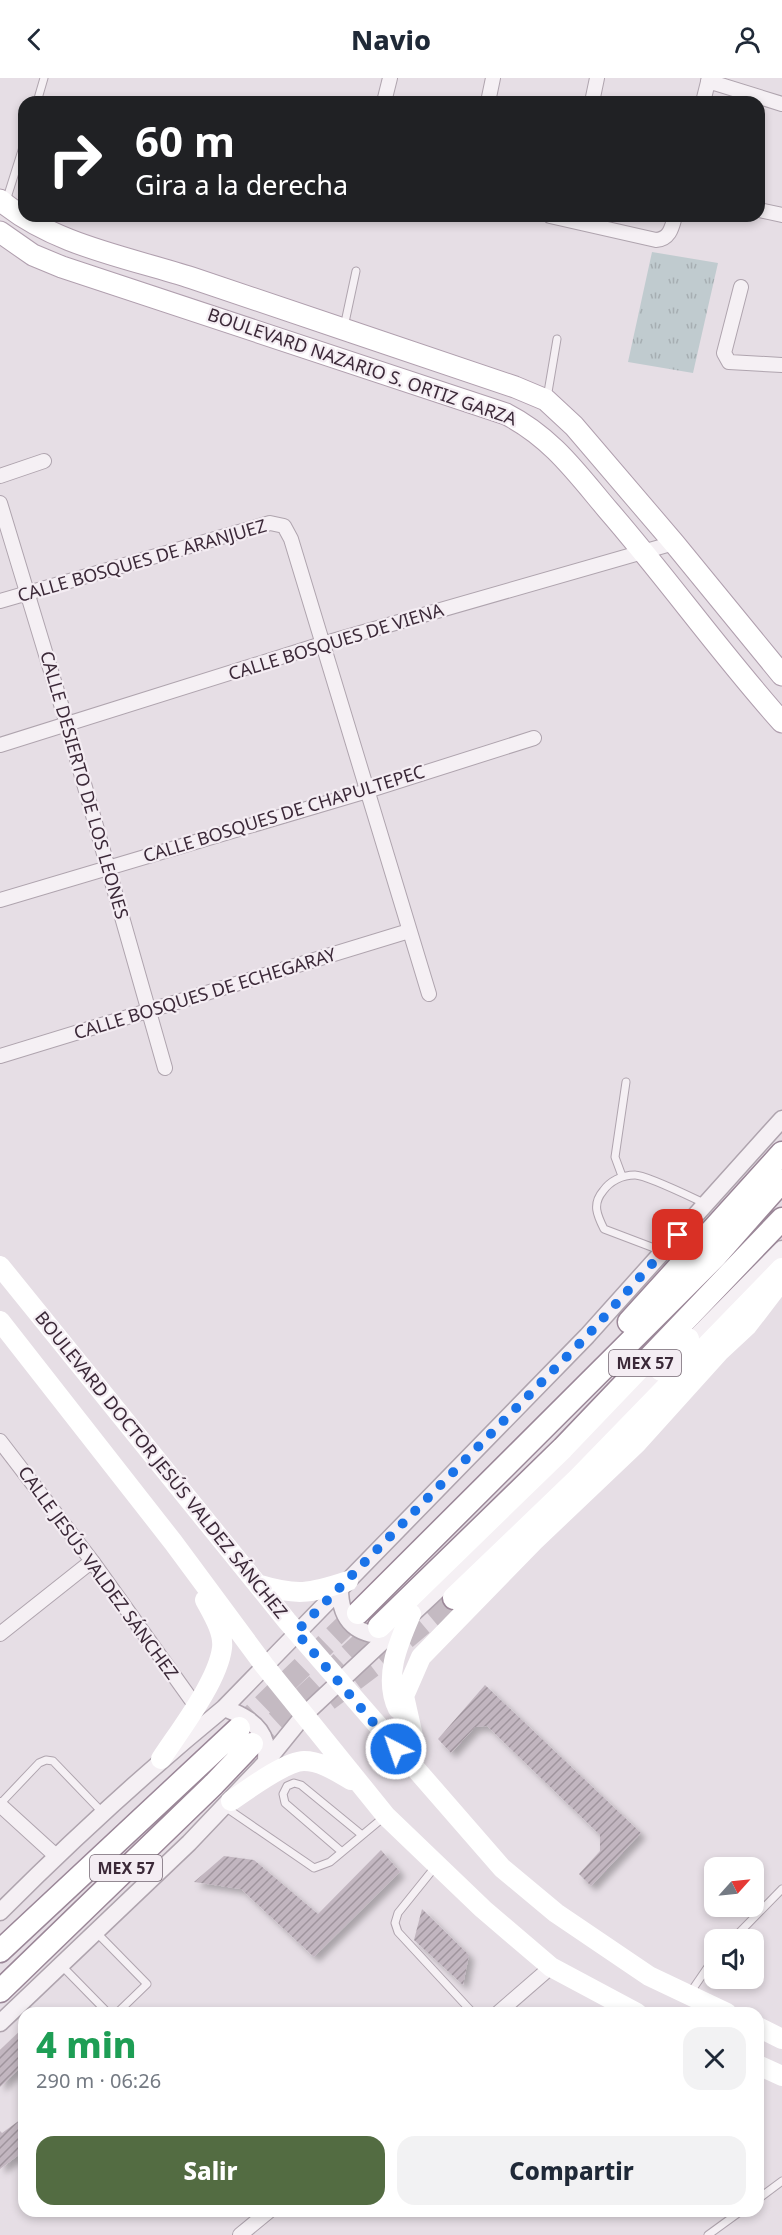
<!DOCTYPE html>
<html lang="es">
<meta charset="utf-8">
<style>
:root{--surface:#fff;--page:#f2f2f3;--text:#1f2937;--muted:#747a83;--accent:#536c42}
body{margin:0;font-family:"Noto Sans",sans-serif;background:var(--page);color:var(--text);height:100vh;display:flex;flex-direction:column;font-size:22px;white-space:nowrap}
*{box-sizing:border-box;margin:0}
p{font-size:20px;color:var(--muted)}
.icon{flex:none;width:33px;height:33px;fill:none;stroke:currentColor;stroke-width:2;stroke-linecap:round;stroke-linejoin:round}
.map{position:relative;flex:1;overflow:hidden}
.drawer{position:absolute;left:18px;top:1929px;width:746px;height:210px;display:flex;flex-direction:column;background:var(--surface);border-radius:18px;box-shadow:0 3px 9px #0003}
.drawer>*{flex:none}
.banner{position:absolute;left:18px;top:18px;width:747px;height:126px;border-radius:18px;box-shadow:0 3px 9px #0003;background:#202124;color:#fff;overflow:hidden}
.needle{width:39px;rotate:63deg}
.controls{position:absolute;left:704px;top:1779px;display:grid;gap:12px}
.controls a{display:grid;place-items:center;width:60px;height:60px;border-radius:12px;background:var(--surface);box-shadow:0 3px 9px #0003;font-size:30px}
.pin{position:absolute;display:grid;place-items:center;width:51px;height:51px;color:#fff;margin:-26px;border-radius:12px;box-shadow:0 3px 9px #0006}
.me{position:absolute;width:66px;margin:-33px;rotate:319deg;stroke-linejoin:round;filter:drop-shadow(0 0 4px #0008)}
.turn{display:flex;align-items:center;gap:21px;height:126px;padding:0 18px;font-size:27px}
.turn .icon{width:78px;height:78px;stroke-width:2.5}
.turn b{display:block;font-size:42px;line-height:51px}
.round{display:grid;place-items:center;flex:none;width:63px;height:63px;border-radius:18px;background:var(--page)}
.headline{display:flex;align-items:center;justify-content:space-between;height:102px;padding:0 18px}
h1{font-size:36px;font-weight:800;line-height:45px;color:#1e9e55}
.button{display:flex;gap:12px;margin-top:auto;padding:12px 18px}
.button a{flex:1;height:69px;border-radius:18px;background:var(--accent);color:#fff;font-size:24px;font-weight:800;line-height:69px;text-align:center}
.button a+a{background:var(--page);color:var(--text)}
header{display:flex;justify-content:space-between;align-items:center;height:78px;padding:0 18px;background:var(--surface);font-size:27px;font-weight:800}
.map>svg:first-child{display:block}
.park{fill:url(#park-tufts)}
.building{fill:url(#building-hatch);filter:url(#shadow)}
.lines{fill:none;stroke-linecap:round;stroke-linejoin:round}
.trunk-tunnel{stroke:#c4bac2;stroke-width:22;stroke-dasharray:22 11;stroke-linecap:butt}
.service-casing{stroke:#afa4ae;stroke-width:9}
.minor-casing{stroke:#afa4ae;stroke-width:16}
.tertiary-casing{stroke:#afa4ae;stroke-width:19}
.primary-casing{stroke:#b09fae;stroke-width:23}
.trunk-casing{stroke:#9b8798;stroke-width:25}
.service{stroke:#f5f0f4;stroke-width:7}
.minor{stroke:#f5f0f4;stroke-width:14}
.tertiary{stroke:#f5f0f4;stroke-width:16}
.secondary{stroke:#fff;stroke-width:20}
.primary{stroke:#fff;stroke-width:21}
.trunk{stroke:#fff;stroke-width:22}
.route{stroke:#1a73e8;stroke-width:10;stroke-dasharray:0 18}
.labels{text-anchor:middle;stroke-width:4.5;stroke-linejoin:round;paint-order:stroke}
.shield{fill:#f4edf3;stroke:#726470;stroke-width:1.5}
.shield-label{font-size:16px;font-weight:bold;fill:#3b2938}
.street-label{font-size:18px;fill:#3b2938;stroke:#f4edf3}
</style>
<header><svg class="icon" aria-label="back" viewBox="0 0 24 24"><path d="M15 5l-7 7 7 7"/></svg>Navio<svg class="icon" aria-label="person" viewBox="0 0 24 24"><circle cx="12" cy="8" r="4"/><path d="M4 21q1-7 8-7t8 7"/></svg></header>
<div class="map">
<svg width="782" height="2157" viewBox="0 0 782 2157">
<defs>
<pattern id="park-tufts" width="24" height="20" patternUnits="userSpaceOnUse" patternTransform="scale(1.5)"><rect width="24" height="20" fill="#c0cbcf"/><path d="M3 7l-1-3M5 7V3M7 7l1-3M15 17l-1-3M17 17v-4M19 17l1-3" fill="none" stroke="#a6aeb2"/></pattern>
<pattern id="building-hatch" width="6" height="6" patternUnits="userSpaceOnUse" patternTransform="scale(1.5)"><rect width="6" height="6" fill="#c2b6c0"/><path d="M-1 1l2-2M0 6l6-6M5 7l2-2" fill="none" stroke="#9f949d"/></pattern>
<filter id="shadow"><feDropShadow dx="5" dy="5" stdDeviation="3" flood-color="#0004"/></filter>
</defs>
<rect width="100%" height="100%" fill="#e6dee5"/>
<path class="park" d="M652 174 718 185 693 295 628 284Z"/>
<path class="building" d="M485 1607 641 1755 591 1808 579 1796 600 1773V1757L487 1648 475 1649 451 1675 438 1661Z
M381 1772 400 1794 314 1879 241 1811 194 1804 224 1778 254 1782 318 1836Z
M422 1831 469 1877 463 1907 414 1862Z
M24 1949V1986L0 2009V1972Z
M24 2039V2073L0 2091V2053L2 2055Z"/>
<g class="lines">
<path class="trunk-tunnel" d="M328 1622 374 1587 454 1520
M239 1650 358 1535
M252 1666 379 1549"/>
<g class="service-casing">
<path id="service" d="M37 24 44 0
M6 123 24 66
M344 249 356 193
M547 320 557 261
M622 1098 615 1079 626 1004
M662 1173 604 1151C597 1137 592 1126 603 1113 610 1103 622 1097 635 1097 646 1097 691 1119 704 1125
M0 1726 39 1685 46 1682 53 1683 103 1735
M225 1729 314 1790 330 1784 384 1739
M342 1774 285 1725 283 1716 287 1708 294 1705 301 1707 362 1757
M435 1789 398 1835 395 1845 398 1854 473 1935
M96 1854 147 1906 117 1935
M732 1862 782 1811
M61 1887 108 1935
M690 1915 714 1880
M758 2121 782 2103
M708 2157 741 2133"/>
</g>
<g class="minor-casing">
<path id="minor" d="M708 3 782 26
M384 24 390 0
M488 24 493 0
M592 24 597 0
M703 24 709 0
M759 132 782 137
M550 138 656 162C670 161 672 149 675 138
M741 209 724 275 729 284 782 287
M0 398 44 383
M0 425 67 646 165 990
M0 523 270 445 284 448 291 461 429 916
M0 667 322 566 674 465
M0 822 367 713 534 660
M0 978 409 853
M0 1363 92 1483 195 1627
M0 1556 92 1483
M0 1727 56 1778
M498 1935 551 1889
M240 2157 269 2133"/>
</g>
<g class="tertiary-casing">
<path id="tertiary" d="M340 1511C340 1544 358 1559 390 1557
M224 1630C240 1636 260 1645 265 1664 267 1670 266 1678 266 1684
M0 1834C72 1762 146 1694 224 1630L587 1258 782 1041
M0 1945 189 1765 266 1684 304 1637 549 1408 782 1171"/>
</g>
<g class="primary-casing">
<path id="primary" d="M0 122C53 167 127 179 192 200 300 236 407 273 515 309L546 322 574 348 674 465 782 597
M0 154 33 177 62 189 506 336C551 359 576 394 608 432 668 501 721 576 782 644"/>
</g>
<g class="trunk-casing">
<path id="trunk" d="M629 1244 782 1075
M661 1292 688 1261
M454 1520 579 1400 782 1191
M358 1535 715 1179 782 1103
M379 1549 563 1370 782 1141
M0 1873 239 1650
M0 1913 214 1706 252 1666"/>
</g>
<use href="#service" class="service"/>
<use href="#minor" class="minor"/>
<use href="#tertiary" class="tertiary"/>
<path class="secondary" d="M0 1188 287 1543 502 1790 556 1835 649 1898 727 1935
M0 1243 173 1464 264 1587 386 1738 483 1831 551 1889 637 1935
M257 1506C297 1518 309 1516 348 1503
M398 1631C383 1600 398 1566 411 1536
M415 1667 404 1618 421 1579 534 1463 636 1366 719 1274 747 1248 780 1205 781 1199
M161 1681C180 1652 218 1603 222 1570 224 1554 212 1535 205 1522
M231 1723C247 1712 286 1683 304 1683 321 1683 337 1694 351 1702
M758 1949 782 1961
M758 1987 782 1998"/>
<use href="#primary" class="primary"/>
<use href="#trunk" class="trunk"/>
</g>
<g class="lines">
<path class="route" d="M396 1671 296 1554 587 1258 678 1157"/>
</g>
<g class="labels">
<g class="shield">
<rect x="609" y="1272" width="72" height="26" rx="4.5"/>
<rect x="90" y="1777" width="72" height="26" rx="4.5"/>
</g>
<g class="shield-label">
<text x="645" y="1291">MEX 57</text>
<text x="126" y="1796">MEX 57</text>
</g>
<g class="street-label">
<text transform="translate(362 289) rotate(19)" y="6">BOULEVARD NAZARIO S. ORTIZ GARZA</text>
<text transform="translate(142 483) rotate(-16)" y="6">CALLE BOSQUES DE ARANJUEZ</text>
<text transform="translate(336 564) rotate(-17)" y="6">CALLE BOSQUES DE VIENA</text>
<text transform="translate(84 707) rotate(74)" y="6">CALLE DESIERTO DE LOS LEONES</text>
<text transform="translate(284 736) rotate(-17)" y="6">CALLE BOSQUES DE CHAPULTEPEC</text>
<text transform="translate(205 916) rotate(-17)" y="6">CALLE BOSQUES DE ECHEGARAY</text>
<text transform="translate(161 1387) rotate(51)" y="6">BOULEVARD DOCTOR JESÚS VALDEZ SÁNCHEZ</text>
<text transform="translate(98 1495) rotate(54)" y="6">CALLE JESÚS VALDEZ SÁNCHEZ</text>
</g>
</g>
</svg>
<div class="controls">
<a><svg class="needle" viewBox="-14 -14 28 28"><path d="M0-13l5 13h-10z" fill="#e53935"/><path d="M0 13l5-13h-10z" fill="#747a83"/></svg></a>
<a><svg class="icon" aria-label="sound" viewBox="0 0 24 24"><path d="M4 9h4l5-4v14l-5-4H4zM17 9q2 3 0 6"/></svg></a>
</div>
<div class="pin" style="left:678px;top:1157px;background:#d93025"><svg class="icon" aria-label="arrive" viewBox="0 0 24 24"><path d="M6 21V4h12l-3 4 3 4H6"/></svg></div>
<svg class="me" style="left:396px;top:1671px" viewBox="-20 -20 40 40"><circle r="17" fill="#1a73e8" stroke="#fff" stroke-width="3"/><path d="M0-11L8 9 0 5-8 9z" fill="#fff"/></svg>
<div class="banner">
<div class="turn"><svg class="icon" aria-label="right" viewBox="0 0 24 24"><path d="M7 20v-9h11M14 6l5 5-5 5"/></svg><div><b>60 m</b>Gira a la derecha</div></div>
</div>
<section class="drawer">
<div class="headline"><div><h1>4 min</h1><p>290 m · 06:26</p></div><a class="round"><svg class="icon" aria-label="close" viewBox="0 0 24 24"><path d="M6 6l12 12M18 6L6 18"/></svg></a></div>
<div class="button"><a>Salir</a><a>Compartir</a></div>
</section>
</div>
